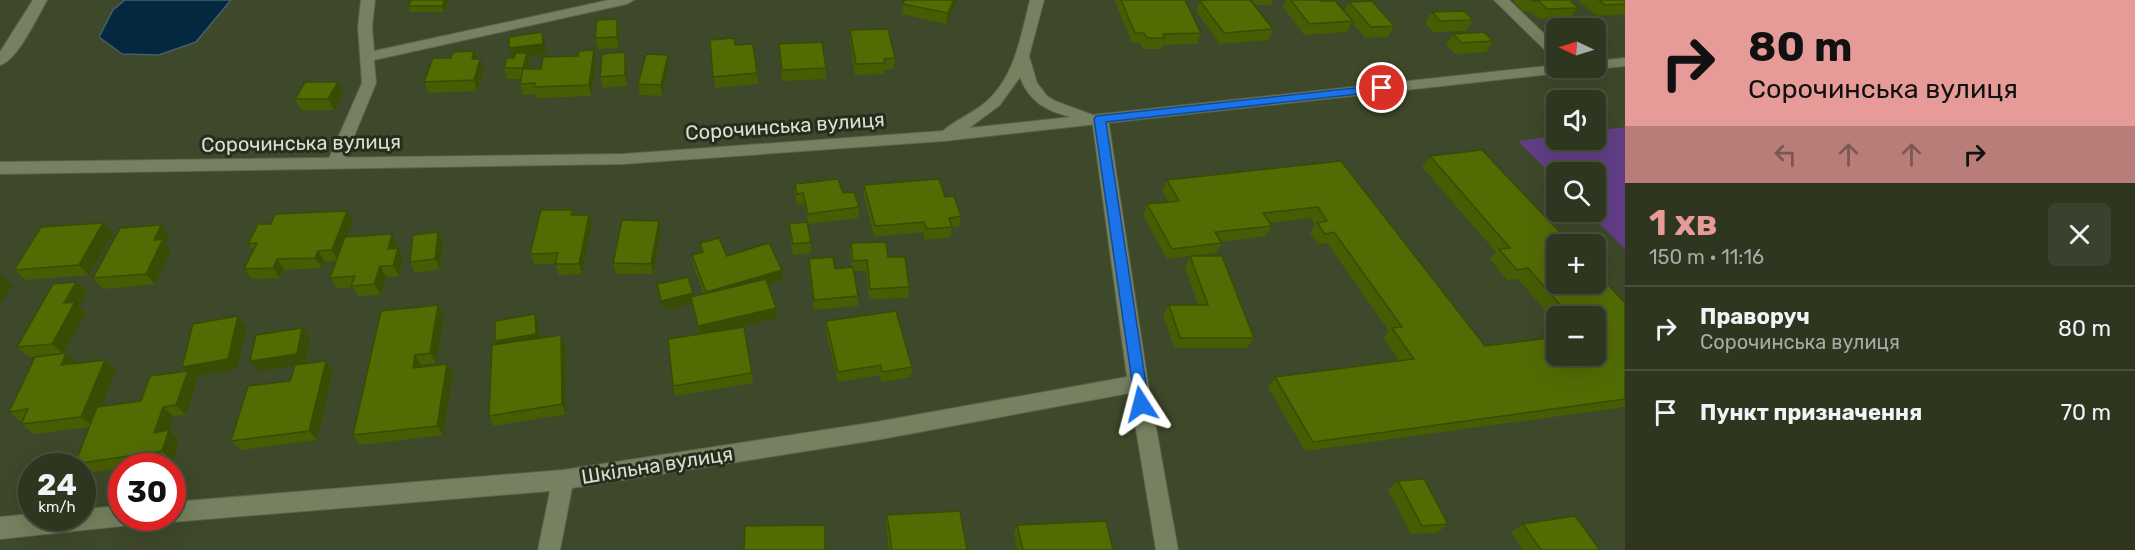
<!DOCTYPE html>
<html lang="uk">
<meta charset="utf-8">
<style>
:root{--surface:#2e3620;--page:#3a412d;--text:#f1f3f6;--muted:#a7aba5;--line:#49503e;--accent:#e69b98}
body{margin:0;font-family:Rubik,sans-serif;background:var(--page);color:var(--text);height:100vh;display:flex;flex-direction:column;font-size:22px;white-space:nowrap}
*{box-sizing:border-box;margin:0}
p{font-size:20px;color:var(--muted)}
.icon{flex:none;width:33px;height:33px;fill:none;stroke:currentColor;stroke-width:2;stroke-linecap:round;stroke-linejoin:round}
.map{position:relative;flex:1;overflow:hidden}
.panel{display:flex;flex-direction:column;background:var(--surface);width:510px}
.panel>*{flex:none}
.hud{background:#e69b98;color:#111;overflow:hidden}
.needle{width:39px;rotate:274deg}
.controls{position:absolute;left:1546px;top:18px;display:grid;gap:12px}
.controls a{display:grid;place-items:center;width:60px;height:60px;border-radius:9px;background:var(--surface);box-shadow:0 6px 24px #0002,0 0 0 2px var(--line);font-size:30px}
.speed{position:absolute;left:18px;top:453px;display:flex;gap:12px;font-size:30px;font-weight:700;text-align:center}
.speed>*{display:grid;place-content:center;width:78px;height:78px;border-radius:50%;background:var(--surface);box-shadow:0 6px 24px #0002,0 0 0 2px var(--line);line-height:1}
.speed small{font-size:15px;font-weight:400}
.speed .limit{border:9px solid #d22;background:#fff;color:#111}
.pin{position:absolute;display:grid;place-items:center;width:51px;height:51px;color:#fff;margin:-26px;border:3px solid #fff;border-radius:50%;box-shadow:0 2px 6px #0007}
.me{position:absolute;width:66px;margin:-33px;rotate:351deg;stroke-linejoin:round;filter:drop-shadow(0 0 4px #0008)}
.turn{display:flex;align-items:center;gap:21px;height:126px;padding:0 24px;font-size:27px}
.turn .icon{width:78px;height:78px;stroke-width:2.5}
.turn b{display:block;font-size:42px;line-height:51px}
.lanes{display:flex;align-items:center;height:57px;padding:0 24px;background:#0003;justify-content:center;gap:30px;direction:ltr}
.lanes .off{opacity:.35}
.round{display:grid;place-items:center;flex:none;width:63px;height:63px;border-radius:9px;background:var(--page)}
.summary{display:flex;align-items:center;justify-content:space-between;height:102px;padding:0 24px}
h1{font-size:36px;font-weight:700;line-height:45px;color:var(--accent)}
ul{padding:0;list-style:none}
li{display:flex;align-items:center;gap:18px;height:84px;padding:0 24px;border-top:2px solid var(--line)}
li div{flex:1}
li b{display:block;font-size:22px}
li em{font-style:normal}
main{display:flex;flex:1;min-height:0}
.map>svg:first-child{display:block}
.green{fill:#613e86}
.water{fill:#052841;stroke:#455f6b;stroke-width:1.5}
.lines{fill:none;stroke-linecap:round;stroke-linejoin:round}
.minor-casing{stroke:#5b6349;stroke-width:2}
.secondary-casing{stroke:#5b6349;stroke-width:2}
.minor{fill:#758160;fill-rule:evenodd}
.secondary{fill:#758160;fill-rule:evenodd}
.wall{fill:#475d03}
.shaded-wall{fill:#394c03}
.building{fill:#526c04;stroke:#394c03;stroke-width:1.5}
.route{fill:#1a73e8;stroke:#114b97;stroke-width:1.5}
.labels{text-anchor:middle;stroke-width:6;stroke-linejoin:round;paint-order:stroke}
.street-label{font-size:20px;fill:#d9e0ce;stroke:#272c1f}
</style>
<main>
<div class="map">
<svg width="1625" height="550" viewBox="0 0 1625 550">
<rect width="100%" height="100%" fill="#3e482a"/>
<path class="green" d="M1625 127V249L1588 212H1596V172H1557V180L1518 141 1557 136V140H1596V131Z"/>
<path class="water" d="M125 0H231L196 42 159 55 122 54 99 37 113 10Z"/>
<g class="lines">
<g class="minor-casing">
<path id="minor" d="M33 0H47C38 16 17 61 0 65V52Z
M361 0H375L372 27 374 51 609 0H634L627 4 374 60 376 83 343 163 341 167H329L327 163 362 83 358 27Z
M1494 0H1509L1557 46V58L1552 57Z
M1100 114 1108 119 1148 383 1178 550H1156L1130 393 876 440 572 488 560 550H538L550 491 172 522 163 518H172V502L563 470 876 422 1127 377 1092 119Z
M122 506V518H132L130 523 122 526 0 539V517L32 514V518H82V509Z"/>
</g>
<g class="secondary-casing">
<path id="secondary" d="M1030 0H1044L1029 56 1037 83 1047 96 1055 101 1093 115 1557 65V68H1577L1570 72 944 141 623 164 0 174V162L623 154 943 131C955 120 972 114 986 102 1015 77 1021 35 1030 0ZM1020 77C1029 102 1047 111 1071 117L969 128 1000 105Z
M1625 58V66L1596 69 1590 68H1596V61Z"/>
</g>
<use href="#minor" class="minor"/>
<use href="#secondary" class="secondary"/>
</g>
<path class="wall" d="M450 0 444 12H410L408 6Z
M957 0 946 24 902 14 903 4Z
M1115 0H1185L1201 33 1197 44 1163 45 1161 49H1143L1140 43H1132L1115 2Z
M1252 0H1273L1271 5H1256Z
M1286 0H1320L1344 11 1349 2 1394 26 1388 37 1365 38 1352 22 1347 32 1304 35 1283 7Z
M1515 0H1570L1578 8 1570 18 1539 19 1531 12H1524L1514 2Z
M1578 0H1625V14L1597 16Z
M1200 1 1273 29 1268 40 1220 44 1196 11Z
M1432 12 1473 20 1466 31 1433 32 1425 23Z
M617 19 619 29V48L598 49 595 38Z
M850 30 895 58 894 69 885 70 884 74 855 75 850 41Z
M1453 34 1493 41 1486 52 1455 54 1446 44Z
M710 40 735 45 757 73 758 84 715 88Z
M545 43 546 54 528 57 530 64 529 69H541L596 61 591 96 537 98 536 94 523 95 520 84 521 79H507L504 68 512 58 509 48Z
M779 44 826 68V79L782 81Z
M668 55 669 65 662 96 640 95 638 84Z
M477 59 484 69 477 91 429 93 424 82Z
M627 63V86L603 88 600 77Z
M344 93 334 110H301L295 99Z
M1430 156 1625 303V407L1305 451 1268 387 1275 377 1399 360 1383 338 1389 331 1327 243 1318 244 1310 233 1315 225 1311 218 1270 223 1272 226 1266 236 1221 242 1222 243 1216 253 1191 256 1254 338 1247 348H1174L1163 315 1169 305H1198L1185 267 1190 256 1167 259 1143 215 1147 204 1169 202 1162 191 1167 180 1341 161 1485 346 1596 356V316H1557V324L1518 279 1507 280 1490 259 1496 252 1422 167Z
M795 184 843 193 859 207 858 218 809 224 804 204 797 205 795 195Z
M864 185 945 197 961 216 959 227 952 228 950 237 925 240 923 232 874 237 864 196Z
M573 210 574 215H589L592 225 582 274 559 275 555 264H534L530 254Z
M353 222 348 237 398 245 397 249 403 259 399 276 386 277 381 295 358 296 352 287 337 288 330 278 336 261 325 262 322 268 284 270 280 278 252 279 244 269 253 250 248 244Z
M103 223 113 233 89 275 26 280 14 270Z
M789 224 811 242V253L793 255 790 235Z
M161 225 169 235 166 243 171 250 155 284 103 289 93 278Z
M661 231 653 274H616L613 263Z
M438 232 443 242 440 269 415 273 410 262Z
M700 243 727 256 782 270V280L768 284 777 318 729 329 752 373 753 383 675 396 673 386 699 334 692 304 664 311 657 284 693 293V296L704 294 693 265 692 255 701 252Z
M851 243 909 287 908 298 869 299 866 271H854L858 296V306L814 310 809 269V259L835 269 852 267 850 253Z
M87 292 79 306 86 313 64 353H66L77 363 116 370 101 406 141 401 186 371 238 316 247 327 237 369 193 377 197 381 186 415 173 416 169 430 179 440 173 461 134 466H122V468L87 473 82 470V466H78L75 464 89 427 34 434 21 424 23 421 21 422 9 412 40 356 29 357 17 347Z
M438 305 444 316 436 363 421 365V367L447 364 453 374 443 435 360 445 353 435Z
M826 321 912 367 911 377 881 382 880 375 838 382 826 331Z
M539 324 540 338 561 335 565 345 566 414 494 426 489 416 497 345 495 341Z
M302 328 310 338 305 364 326 361 333 371 317 440 241 450 231 441 290 381 295 365 259 371Z
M1398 481 1448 524 1437 533 1411 534 1388 490Z
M887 515 967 550H889L886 524Z
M1523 524 1600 550H1523L1511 532Z
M1017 525 1113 550H1017L1014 533Z"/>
<path class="shaded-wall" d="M445 0H450L444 12 442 6Z
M954 0H957L946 24 948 13Z
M617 19 619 29V48L617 37Z
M542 32 545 43 546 54 528 57 530 64 526 78 523 68 513 59 509 48Z
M594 50 596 61 591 96 589 85Z
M474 51 478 62 472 59Z
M625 52 627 63V86L625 75Z
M668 55 669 65 662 96 661 85Z
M480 59 484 69 477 91 474 80Z
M338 82 344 93 334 110 328 99Z
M347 211 353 222 339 261 332 250Z
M589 215 592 225 582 274 579 264Z
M659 221 661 231 653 274 651 264Z
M103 223 113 233 89 275 79 265Z
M161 225 169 235 166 243 171 250 155 284 146 274 154 240Z
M438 232 443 242 440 269 435 259Z
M392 234 398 245 393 260 388 249Z
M398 248 403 259 399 276 393 266Z
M318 251 325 262 322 268 315 258Z
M277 259 284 270 280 278 273 268Z
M380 266 386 277 381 295 374 284Z
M782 270V280L708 302 706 292Z
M1 275 12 286 0 304V277Z
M76 282 87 292 79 306 86 313 63 354 52 344 64 303Z
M693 293 694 304 691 297 692 304 664 311 661 301Z
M438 305 444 316 436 363 430 353Z
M776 308 777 318 700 336 698 326Z
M535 314 539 324 540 344 500 351 495 341Z
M238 316 247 327 237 369 193 377 197 381 186 415 176 405 187 373 182 367Z
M302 328 310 338 305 364 259 371 250 361Z
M561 335 565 345 566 414 562 404Z
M66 353 78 363 61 365Z
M415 355 421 365 419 378 413 368Z
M105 360 116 370 93 426 81 417Z
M326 361 333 371 317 440 309 431Z
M447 364 453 374 443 435 437 426Z
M163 407 173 416 169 430 179 440 173 461 162 451 154 433Z"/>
<path class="building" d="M411 0H445L442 6H408Z
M905 0H954L948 13 903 4Z
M1121 0H1185L1201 33 1163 34 1165 38H1147L1144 33H1135Z
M1207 0H1250L1273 29 1224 33 1200 1Z
M1291 0H1320L1321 1H1335L1353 21 1309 24Z
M1530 0H1570L1578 8 1547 9 1539 1H1532Z
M1599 0H1625V4L1605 5Z
M1372 1 1394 26 1371 27 1349 2Z
M1464 11 1473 20 1440 21 1432 12Z
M617 19V37L595 38 597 20Z
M888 29 895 58 884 59 885 63 856 64 850 30Z
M542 32 543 44 509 48V37Z
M1484 32 1493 41 1462 43 1453 34Z
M734 38 735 45 753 44 757 73 713 77 710 40Z
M822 42 826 68 782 70 779 44Z
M594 50 589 85 534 87 535 83 520 84 523 69H541L543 57 578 56 579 51Z
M474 51 472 59H480L474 80 424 82 433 58H451L453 52Z
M625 52V75L600 77 602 54Z
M516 53H527L523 68H504L507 58H514Z
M646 54 668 55 661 85 638 84Z
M305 82H338L328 99H295Z
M1482 150 1571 244H1557V284H1596V272L1625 303V399L1313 442 1275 377 1414 359 1392 328 1402 327 1334 232 1325 234 1317 223 1327 221 1318 207 1263 213 1272 226 1215 232 1222 243 1172 249 1147 204 1179 201 1167 180 1341 161 1485 346 1557 337V356H1596V316H1570L1528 268 1517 270 1499 249 1510 248 1430 156Z
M838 179 843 193 854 192 859 207 808 214 803 193 797 194 795 184Z
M939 179 945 197 954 196 961 216 949 218 952 227 927 229 924 222 875 226 864 185Z
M541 210H573L571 215H589L579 264H555L558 253 530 254Z
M347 211 332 250 318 251 315 258 277 259 273 268 244 269 257 243 248 244 258 224H271L275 214Z
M622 220 659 221 651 264 613 263Z
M807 222 811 242 793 244 789 224Z
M103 223 79 265 14 270 41 227Z
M161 225 154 240 163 239 146 274 93 278 120 228Z
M438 232 435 259 410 262 413 235Z
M392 234 388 249 398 248 393 266H380L374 284 351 286 355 276 330 278 345 237Z
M719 238 727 256 769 243 782 270 706 292 692 255 703 252 700 243Z
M886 242 888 257H905L909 287 870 289 867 260 853 261 851 243Z
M1190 256H1222L1254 338H1180L1169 305H1208Z
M833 257 835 269 853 267 858 296 814 300 809 259Z
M688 277 693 293 661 301 657 284Z
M766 279 776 308 698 326 691 297Z
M76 282 64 303 75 302 52 344 17 347 53 284Z
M438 305 430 353 415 355 413 368 447 364 437 426 353 435 381 311Z
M896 311 912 367 882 372 881 365 838 372 826 321Z
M535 314 536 334 495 341V321Z
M238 316 228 359 182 367 193 324Z
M744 327 752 373 673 386 668 339Z
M302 328 297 354 250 361 256 335Z
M561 335 562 404 489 416 492 345Z
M66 353 61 365 105 360 81 417 21 424 28 409 9 412 35 357Z
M326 361 309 431 231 441 248 386 290 381 295 365Z
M188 371 176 405 163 407 154 433 169 430 162 451 75 464 97 407 141 401 150 376Z
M1424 479 1448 524 1422 526 1398 481Z
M960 511 967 550H892L887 515Z
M1575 516 1600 550H1541L1523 524Z
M1106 521 1113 550H1023L1017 525Z
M825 525V550H744L745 526Z"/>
<path class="route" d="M1382 85 1386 86V91L1106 122 1149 404 1147 409 1141 411 1136 409 1094 119 1096 116Z"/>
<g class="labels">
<g class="street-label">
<text transform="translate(785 126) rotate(-4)" y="7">Сорочинська вулиця</text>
<text transform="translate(301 143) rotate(-1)" y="7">Сорочинська вулиця</text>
<text transform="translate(657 465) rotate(-9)" y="7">Шкільна вулиця</text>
</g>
</g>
</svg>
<div class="controls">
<a><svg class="needle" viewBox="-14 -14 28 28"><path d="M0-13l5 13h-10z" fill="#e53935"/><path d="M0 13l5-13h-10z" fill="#a7aba5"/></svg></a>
<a><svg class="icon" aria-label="sound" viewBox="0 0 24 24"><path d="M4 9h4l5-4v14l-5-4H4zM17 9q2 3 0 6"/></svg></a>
<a><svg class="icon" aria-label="search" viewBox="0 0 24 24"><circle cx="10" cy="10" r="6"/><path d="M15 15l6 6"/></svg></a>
<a>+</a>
<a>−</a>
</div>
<div class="speed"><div>24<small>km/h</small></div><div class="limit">30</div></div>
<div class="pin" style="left:1382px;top:88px;background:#d93025"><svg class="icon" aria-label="arrive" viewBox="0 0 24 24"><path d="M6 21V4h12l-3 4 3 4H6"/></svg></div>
<svg class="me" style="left:1141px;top:404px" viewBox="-20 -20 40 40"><path d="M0-17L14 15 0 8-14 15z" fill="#1a73e8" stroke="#fff" stroke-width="4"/></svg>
</div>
<section class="panel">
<div class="hud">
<div class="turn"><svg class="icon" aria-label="right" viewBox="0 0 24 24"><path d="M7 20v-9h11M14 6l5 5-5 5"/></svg><div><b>80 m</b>Сорочинська вулиця</div></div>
<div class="lanes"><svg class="icon off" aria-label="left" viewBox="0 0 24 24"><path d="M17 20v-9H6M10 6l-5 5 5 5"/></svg><svg class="icon off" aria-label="ahead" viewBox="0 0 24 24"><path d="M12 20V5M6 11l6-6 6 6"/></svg><svg class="icon off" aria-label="ahead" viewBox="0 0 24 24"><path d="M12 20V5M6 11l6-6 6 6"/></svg><svg class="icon" aria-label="right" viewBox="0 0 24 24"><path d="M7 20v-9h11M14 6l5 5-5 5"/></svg></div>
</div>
<div class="summary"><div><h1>1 хв</h1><p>150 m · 11:16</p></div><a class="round"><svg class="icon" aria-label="close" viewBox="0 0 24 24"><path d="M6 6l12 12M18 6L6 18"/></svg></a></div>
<ul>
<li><svg class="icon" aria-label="right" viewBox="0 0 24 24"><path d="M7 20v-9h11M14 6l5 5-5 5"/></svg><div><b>Праворуч</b><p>Сорочинська вулиця</p></div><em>80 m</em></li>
<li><svg class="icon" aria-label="arrive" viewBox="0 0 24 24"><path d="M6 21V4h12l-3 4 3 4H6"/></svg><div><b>Пункт призначення</b></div><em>70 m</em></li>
</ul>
</section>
</main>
